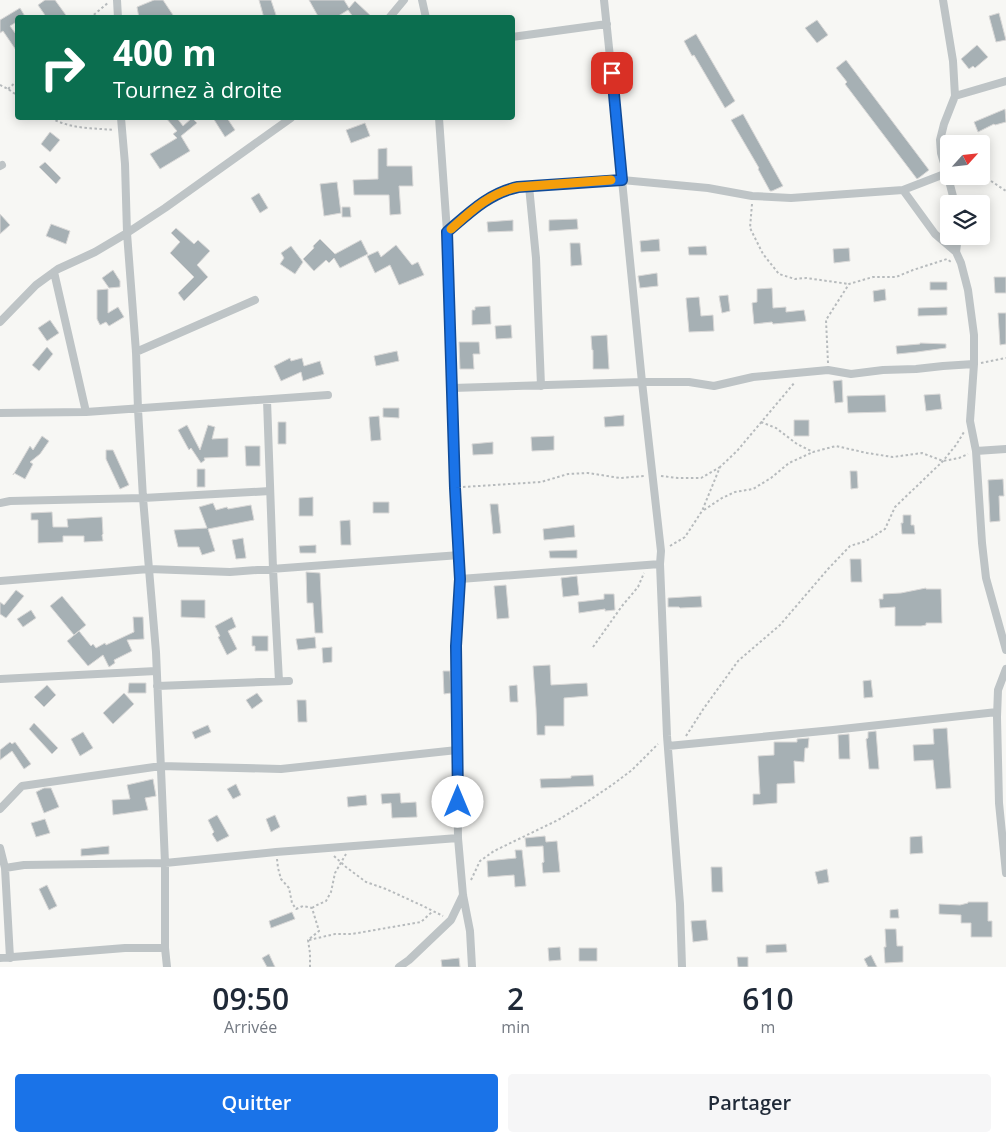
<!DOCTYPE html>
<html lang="fr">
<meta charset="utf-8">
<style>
:root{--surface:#fff;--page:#f6f6f7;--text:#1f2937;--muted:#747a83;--accent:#1a73e8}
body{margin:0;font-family:"Open Sans",sans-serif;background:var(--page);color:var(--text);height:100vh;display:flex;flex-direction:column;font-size:19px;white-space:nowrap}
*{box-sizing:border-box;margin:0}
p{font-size:16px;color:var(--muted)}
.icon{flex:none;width:28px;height:28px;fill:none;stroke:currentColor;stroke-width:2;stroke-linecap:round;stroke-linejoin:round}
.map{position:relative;height:967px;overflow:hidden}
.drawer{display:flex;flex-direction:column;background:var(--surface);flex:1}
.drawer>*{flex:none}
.top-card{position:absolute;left:15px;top:15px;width:500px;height:105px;border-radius:5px;box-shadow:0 2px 12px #0003;background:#0b6e4f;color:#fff;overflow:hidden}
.needle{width:32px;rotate:63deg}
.fabs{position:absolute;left:940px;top:135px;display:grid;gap:10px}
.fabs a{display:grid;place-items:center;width:50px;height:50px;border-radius:5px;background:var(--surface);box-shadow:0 2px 12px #0003;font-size:25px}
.pin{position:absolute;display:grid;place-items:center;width:42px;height:42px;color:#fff;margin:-21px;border-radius:10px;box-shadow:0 2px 8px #0006}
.me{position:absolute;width:55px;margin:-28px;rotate:0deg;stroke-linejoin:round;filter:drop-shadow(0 0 4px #0008)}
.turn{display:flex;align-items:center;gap:18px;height:105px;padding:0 15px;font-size:22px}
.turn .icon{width:65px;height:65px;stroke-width:2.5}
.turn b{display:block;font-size:35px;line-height:42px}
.eta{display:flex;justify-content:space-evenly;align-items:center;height:85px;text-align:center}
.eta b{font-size:30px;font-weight:600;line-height:35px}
.action{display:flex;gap:10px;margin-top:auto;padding:10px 15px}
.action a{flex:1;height:58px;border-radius:5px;background:var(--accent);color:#fff;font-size:20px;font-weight:600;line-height:58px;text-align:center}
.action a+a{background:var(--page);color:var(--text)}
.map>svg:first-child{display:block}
.building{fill:#a6b0b4;stroke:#d9d8d7}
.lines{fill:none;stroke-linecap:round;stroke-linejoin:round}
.path{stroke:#b7bbbd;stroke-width:2;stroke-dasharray:2.5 2.5;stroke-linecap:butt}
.minor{stroke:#bec4c6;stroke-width:8}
.route-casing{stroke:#114b97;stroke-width:12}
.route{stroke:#1a73e8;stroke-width:9}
.slow{stroke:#f59e0b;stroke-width:9}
</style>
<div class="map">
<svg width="1006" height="967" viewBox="0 0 1006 967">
<rect width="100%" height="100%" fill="#f7f7f4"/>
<path class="building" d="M45 0H55L68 18H47L38 5Z
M154 0H163L175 18H139L137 7Z
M259 0H271L276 15 269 18H264Z
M309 0H344L349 8 355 1 373 18H354L348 10 335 18H319Z
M20 8 26 18H18V21L10 26 18 37V53L3 31 0 33V20Z
M999 13 1006 40 996 42 989 16Z
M817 20 828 35 817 43 805 28Z
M696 34 735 101 725 108 694 55 692 56 684 41Z
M977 45 988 57 975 68 973 66 969 69 961 59Z
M846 60 929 170 920 177 917 179 845 84 847 82 836 68Z
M1005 109 1006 122 995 125 994 124 978 132 974 122Z
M743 114 783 186 772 191H770L758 169 759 168 731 120Z
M166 118H177L183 126 192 118 197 123 181 136 190 151 160 169 150 154 177 138 173 134 177 131Z
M213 118H227L235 130 225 137Z
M365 123 370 136 351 143 346 130Z
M50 132 60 140 50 152 41 144Z
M387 148V166H412L413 186H399L401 214 390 215 389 195H354L353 180 378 179V149Z
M45 162 61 178 56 184 39 167Z
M337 182 341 213 324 216 320 184Z
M259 193 268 208 260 213 251 198Z
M342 207H350L351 217H342Z
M0 214 10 225 0 234Z
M577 219 578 229 549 231V220Z
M513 220V231L488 232 487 222Z
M51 224 70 231 66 244 46 236Z
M176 228 194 244 198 240 210 251 197 265 208 277 184 301 178 293 194 277 170 253 180 242 171 233Z
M320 239 335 254 361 240 368 254 340 268 334 258 329 263 326 260 314 271 303 259 314 248 313 246Z
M659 239 660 251 641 252 640 241Z
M570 243H580L582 265 571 266Z
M396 245 412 265 418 262 424 275 399 285 390 265 375 273 367 256 378 251 381 257Z
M291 246 303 262 295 274 280 264 284 258 281 253Z
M706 246 707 255H689L688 247Z
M849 248 850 261 834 263 833 249Z
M113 270 120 281V287L109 288 102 278Z
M657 273 658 286 640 288 638 276Z
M994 277H1006V293H995Z
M930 282H947V290H930Z
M772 288 773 308 786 307V312L804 310 806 321 773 324 772 322 754 324 752 303 757 302V289Z
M108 289V313L118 307 124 317 109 326 106 322 100 325 97 319V290Z
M885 289 886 300 874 302 873 291Z
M728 295 730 311 722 313 719 296Z
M699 297 701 316 713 315 714 331 689 332 686 298Z
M490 306 491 324 472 325V310H475V307Z
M947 307V315L918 316V308Z
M998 313H1006V344L1000 345Z
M50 320 59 333 47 341 38 328Z
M511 325 512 338 496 339 495 326Z
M607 335 609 369H593V350H592L591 336Z
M459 342H479L480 354H473L474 369H460Z
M920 343 946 344V348L917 352 897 354 896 346 920 344Z
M47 347 53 354 39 371 32 365Z
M397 351 399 361 376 366 374 356Z
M290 358 291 361 302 358 304 366 320 361 324 374 303 381 301 372 281 381 274 366Z
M842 380 843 402 835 403 833 381Z
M940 394 942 409 926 411 924 395Z
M885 395 886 412 848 413 847 396Z
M383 408H399V418L383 417Z
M624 415V426L605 427 604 417Z
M379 416 381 440 371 441 369 417Z
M794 420H809V436H794Z
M278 422H286V444H278Z
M187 425 200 450 208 425 215 427 212 439 228 438V457L204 458 205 460 201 463 191 448 189 450 178 430Z
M42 436 49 441 40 454 30 462 33 464 25 479 14 473 13 475 30 446 33 450Z
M554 436V450L532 451 531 437Z
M493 442V454L473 455 472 444Z
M245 446H260V466H246Z
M106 450H113L129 485 120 489 106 459Z
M197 469H205V487H197Z
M850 471H857L858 488 851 489Z
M1003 479 1004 496H999L1000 521 990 522 988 480Z
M313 497V516H299V498Z
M373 502H389V513H373Z
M213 503 216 510 227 507 228 509 251 505 254 520 208 529 215 551 202 555 199 547H178L174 530 207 528 199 507Z
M490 504H498L501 533 493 534Z
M52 512 53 527H68L67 519 102 517 103 534 102 535 103 541 84 542V536H63V542L38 543V520H31V513Z
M903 515H911V525H914L915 534H902L901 523H903Z
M350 520 351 545H341L340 521Z
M574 525 575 537 544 540 543 529Z
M243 538 246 558 236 559 232 540Z
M316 545V553H300L299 546Z
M577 550V558H550L549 551Z
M850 559H861L862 582H851Z
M306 572 320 573 323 633H315L313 603H307Z
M577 576 579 595 563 597 561 578Z
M506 585 509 618 497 619 494 586Z
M926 588V589H941L942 623H926V625L921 626H895V607L880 608 879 599H883V594L901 593Z
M16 590 24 596 6 618 0 614V602L4 605Z
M604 594H614L615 610 605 611V609L579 613 578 602 604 599Z
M62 596 86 625 74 635 50 606Z
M701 596 702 607 680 608 679 607H668V598Z
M181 600H205V618L181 617Z
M31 610 36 618 23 627 17 619Z
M133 617H143L144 639 127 640 132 651 114 660 115 663 109 667 103 655 88 666 67 641 79 631 91 646 93 644 96 648 105 643 106 645 134 632Z
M232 617 236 627 228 631 237 649 227 655 218 637 220 636 215 626Z
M252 636H268V651H255V646H252Z
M315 637 316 648 298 650 296 639Z
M332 647V662L323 663 322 648Z
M550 665 551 685 587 683 588 696 564 698V726H545V735H537L536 708 533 666Z
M443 671H450L451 693 444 694Z
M871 680 873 697 864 698 863 681Z
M129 683H146V693H128Z
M47 685 56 695 44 707 34 697Z
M517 685 518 702H510L509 686Z
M124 693 134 704 113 724 103 713Z
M257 693 263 701 252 709 246 700Z
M297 700H306L307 722H298Z
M34 723 58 748 52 754 29 729Z
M208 725 211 732 195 739 192 732Z
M947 728 951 788 936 789 933 760 914 761 913 745 934 744 933 729Z
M876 731 879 769H869L866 739 868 738V732Z
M83 732 93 748 80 756 71 739Z
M849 734 850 759H839L838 735Z
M809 738 808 748H805L804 762 794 761 795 783 777 784V803L753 805V794H760L758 756 774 755V742H797V739Z
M10 742 12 744 15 742 31 764 24 769 12 751 0 760V750Z
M593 775 594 786 541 788 540 779 571 778V776Z
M153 779 156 796 145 798 148 810 113 815 112 800 130 799 127 785Z
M236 784 241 795 233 799 227 789Z
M44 788H51L59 807 44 813 36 792Z
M400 793 401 803 416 802 417 817 392 818 391 803 382 804 381 794Z
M366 795 367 805 348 807 347 797Z
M217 815 229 836 217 842 212 834 214 832 208 820Z
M275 815 280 827 271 832 266 819Z
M45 819 50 833 36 837 31 823Z
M545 836 546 842 557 841 560 872 543 873 542 863 544 862 543 846 526 847 525 838Z
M922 836 923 853 910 854V837Z
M109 846V854L81 856V849Z
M515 850H522L526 886 515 887 514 875 488 877 487 861 516 858Z
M711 867H722L723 892H712Z
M827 869 829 882 818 884 815 872Z
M47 885 57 906 49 910 39 889Z
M968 902H988V921H992V937H971V923H961V915L939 914V904L960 905 968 903Z
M898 909 899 918H890V910Z
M292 912 295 919 271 928 269 921Z
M706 920 708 940 693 942 691 921Z
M885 929H896L897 946H903V962L885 963 884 947H886Z
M786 944 787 952 766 953V945Z
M560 947 561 960 549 961 548 948Z
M579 948H597V961H579Z
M269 954 275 967H267L262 958Z
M871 955 877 967H868L864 959Z
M737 957H748V967H738Z
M459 958 460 967H442L441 960Z"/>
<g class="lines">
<path class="path" d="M90 18 109 2
M0 85 8 89 18 96
M8 89 18 80
M51 118C70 129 93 128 114 130
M991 181 1006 191
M752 204 750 228 763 254 779 274 795 279 806 278 849 284
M828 363 826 320 849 284 873 277H896L913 270 947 259 951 262
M981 363 1006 358
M761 422 776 428 797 444 813 452 836 446 867 453 893 457 922 453 943 461 959 458 968 454
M661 476 678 478H701L720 467
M463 487 541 482 568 474 588 473 620 478 644 476
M704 510 722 498 735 492 753 489 771 478 789 463 813 452
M670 546 685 537 702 511 720 467 737 451 795 382
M593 647 622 606 638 587 644 573
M686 736 704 708 738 661 780 625 828 569 850 546 866 541 885 529 895 507 943 461 956 445 964 432
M334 856 346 867 366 882 386 889 423 906 443 916
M277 859 278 868 281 879 289 888 292 903 296 909 303 906 312 908 319 931 308 940 310 953V967
M471 880 480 861 494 851 558 820 584 804 612 785 632 770 658 744
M312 908 317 905 326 901 331 892 335 873 346 854
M309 940 335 934H352L421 922 433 911"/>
<path class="minor" d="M117 0 118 18
M422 0 426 18
M604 0 615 105 622 180 642 382 661 551 660 564 667 736 680 904 682 967
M943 0 953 61 955 96 944 124 940 140 941 153 947 173 955 204
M389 18 404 0
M512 37 607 24
M955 96 1006 81
M121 118 125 164 127 233 136 352 138 409 143 498 156 652 165 863V948L167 967
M439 118 447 232 455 488 460 579 456 646 458 838 463 895 470 931 472 967
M0 166 2 165
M529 186 536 258 541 386
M903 190 947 173
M447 232C469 213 488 193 518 187L622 180 708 188 752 196 791 198 903 190 935 234 956 252 961 263 968 290 974 335V364L970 421 976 451 982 543 986 578 1006 650
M956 252 958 236
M54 272 86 412
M0 322 36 285 58 269 95 252 127 233 165 208 291 118
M136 352 255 300
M452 388 642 382H689L714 386 753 377 828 370 851 374 883 370 916 369 943 366 974 364
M267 400 273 569 279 681
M0 413 86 412 328 395
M976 451 1006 449
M0 503 10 501 143 498 270 491
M460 579 660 564
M0 581 149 569 230 572 460 555
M1006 669 998 690 997 717 999 803 1006 873
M0 679 156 671
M157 686 289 681
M668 746 833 730 997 712
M0 809 22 786 161 766 281 769 457 750
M0 848 5 868 24 865 165 863 276 852 458 838
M5 868 10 958
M0 958 125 948H165
M399 967 409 960 451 920 463 895"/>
</g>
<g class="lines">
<g class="route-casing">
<path id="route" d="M458 802 456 646 460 579 455 488 447 232C469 213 489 193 518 187L622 180 612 73"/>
</g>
<use href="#route" class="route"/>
<path class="slow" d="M451 229C472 210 490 193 518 187L611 180"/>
</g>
</svg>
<div class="fabs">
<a><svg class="needle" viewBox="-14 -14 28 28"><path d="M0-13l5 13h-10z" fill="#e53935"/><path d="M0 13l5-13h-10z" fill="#747a83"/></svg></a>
<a><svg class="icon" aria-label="layers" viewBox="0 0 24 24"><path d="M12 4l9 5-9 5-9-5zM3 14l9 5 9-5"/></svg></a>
</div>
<div class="pin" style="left:612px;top:73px;background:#d93025"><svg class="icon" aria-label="arrive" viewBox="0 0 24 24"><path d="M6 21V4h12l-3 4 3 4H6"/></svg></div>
<svg class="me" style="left:458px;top:802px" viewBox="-20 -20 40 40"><circle r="19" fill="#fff"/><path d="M0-13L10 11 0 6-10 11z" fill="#1a73e8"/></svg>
<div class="top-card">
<div class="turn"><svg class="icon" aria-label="right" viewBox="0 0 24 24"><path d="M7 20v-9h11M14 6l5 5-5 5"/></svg><div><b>400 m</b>Tournez à droite</div></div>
</div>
</div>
<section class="drawer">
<div class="eta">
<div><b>09:50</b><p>Arrivée</p></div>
<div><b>2</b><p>min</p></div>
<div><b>610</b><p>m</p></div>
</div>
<div class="action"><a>Quitter</a><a>Partager</a></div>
</section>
